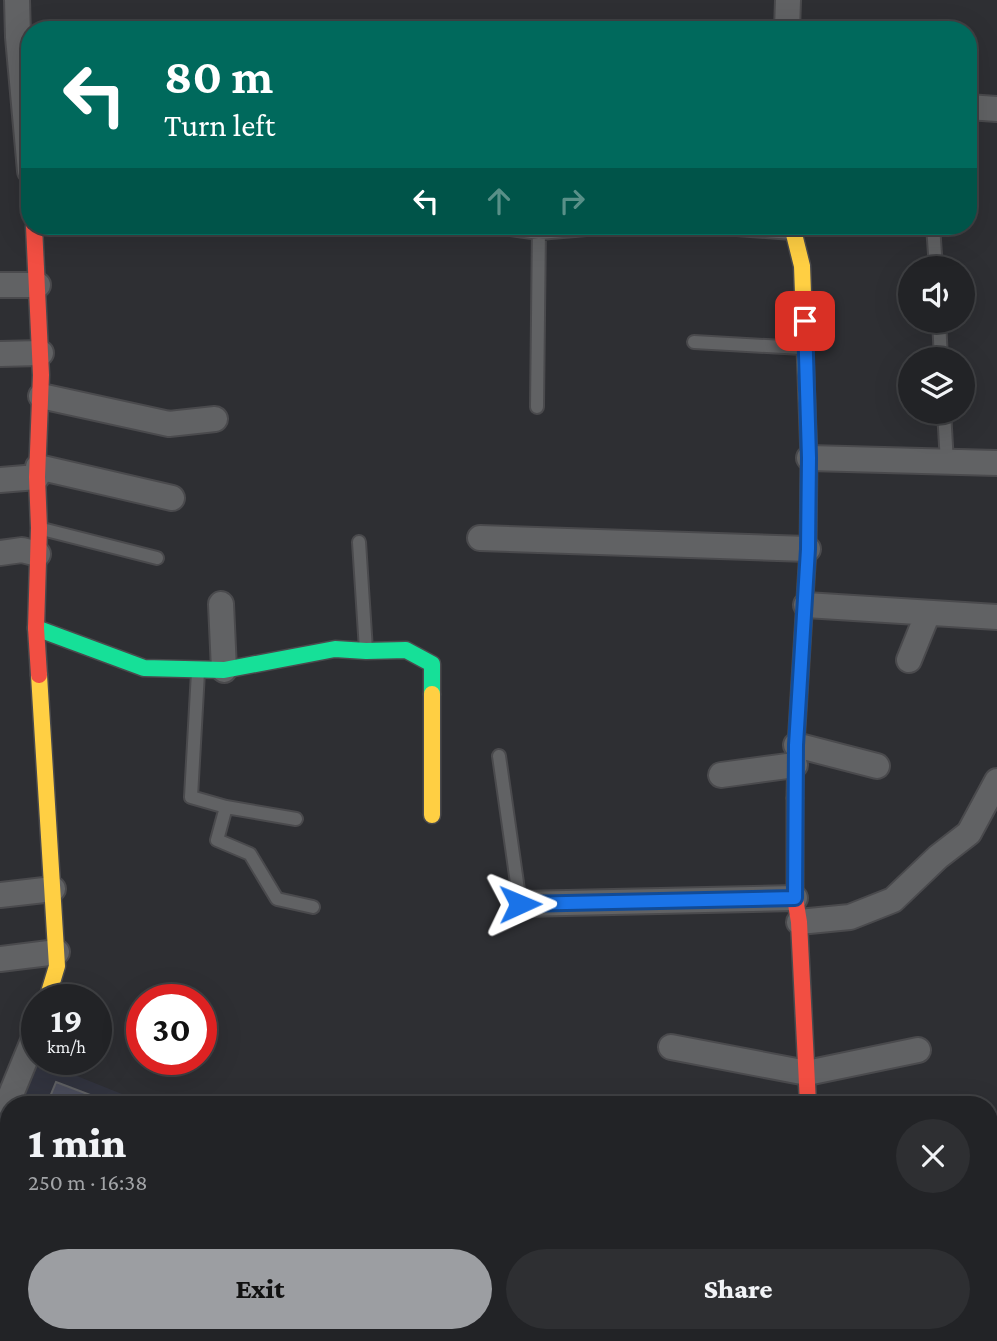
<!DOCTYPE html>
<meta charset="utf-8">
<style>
:root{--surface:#222326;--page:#2e2f32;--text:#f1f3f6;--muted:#a2a4a7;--line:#3f4043;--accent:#9c9ea2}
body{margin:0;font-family:"Crimson Pro",serif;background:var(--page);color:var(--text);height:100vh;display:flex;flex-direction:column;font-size:26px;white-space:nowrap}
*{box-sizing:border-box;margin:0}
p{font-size:23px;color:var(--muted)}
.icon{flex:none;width:38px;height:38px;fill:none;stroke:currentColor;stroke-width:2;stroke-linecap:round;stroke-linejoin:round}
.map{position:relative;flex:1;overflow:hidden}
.drawer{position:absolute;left:0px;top:1096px;width:998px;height:247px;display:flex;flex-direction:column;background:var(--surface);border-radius:28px 28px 0 0;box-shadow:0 7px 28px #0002,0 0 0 2px var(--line)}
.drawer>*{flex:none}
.guide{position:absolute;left:21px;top:21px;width:956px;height:214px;border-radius:28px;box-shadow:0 7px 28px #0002,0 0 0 2px var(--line);background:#00695c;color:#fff;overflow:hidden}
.controls{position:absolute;left:898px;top:256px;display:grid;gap:14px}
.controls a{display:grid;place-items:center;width:77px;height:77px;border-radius:50%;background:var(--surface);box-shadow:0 7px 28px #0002,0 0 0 2px var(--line);font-size:35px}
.speed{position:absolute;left:21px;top:984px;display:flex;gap:14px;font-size:35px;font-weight:700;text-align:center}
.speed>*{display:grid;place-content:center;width:91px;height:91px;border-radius:50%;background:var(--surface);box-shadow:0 7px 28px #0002,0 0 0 2px var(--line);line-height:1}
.speed small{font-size:18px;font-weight:400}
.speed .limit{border:10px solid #d22;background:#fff;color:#111}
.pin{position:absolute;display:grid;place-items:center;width:60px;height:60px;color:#fff;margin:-30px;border-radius:14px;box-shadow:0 4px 10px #0006}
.me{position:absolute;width:77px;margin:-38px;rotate:89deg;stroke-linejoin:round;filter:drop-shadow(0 0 5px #0008)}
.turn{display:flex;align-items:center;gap:24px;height:147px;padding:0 28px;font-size:32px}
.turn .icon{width:91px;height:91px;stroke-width:2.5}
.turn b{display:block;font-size:49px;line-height:60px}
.lanes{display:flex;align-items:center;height:66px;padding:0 28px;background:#0003;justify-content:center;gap:35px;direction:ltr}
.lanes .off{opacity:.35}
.round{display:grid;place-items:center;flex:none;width:74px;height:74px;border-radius:37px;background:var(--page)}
.headline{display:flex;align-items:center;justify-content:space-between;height:119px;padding:0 28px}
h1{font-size:42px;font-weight:800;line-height:52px}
.action{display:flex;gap:14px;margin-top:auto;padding:14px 28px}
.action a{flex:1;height:80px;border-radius:42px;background:var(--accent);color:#111;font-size:28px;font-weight:800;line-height:80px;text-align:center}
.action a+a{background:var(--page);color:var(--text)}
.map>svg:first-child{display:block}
.built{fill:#32343f}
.green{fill:#323568}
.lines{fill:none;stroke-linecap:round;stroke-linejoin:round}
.stream{stroke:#160f4b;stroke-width:7}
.canal{stroke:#160f4b;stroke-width:24}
.building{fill:#4c4e5d;stroke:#616265;stroke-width:2}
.lane-casing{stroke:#4a4a4d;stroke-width:16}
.street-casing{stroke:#4a4a4d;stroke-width:28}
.fast-casing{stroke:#4a4a4d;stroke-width:19}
.slow-casing{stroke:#4a4a4d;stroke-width:19}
.jam-casing{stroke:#4a4a4d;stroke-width:19}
.lane{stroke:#616264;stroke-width:12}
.street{stroke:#616264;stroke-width:24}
.fast{stroke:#16e098;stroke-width:16}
.slow{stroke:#ffcf43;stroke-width:16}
.jam{stroke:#f24e42;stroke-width:16}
.route-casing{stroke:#114b97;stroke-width:18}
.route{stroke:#1a73e8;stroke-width:12}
</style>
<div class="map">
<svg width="997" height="1341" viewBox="0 0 997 1341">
<rect width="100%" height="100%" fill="#2e2f33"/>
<path class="built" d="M37 1060 147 1104H18Z
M9 1125V1182H0V1145Z
M173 1334H267L279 1341H170Z
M348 1334H458V1341H360Z"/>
<path class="green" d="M89 1334H173L170 1341H107Z"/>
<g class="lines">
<path class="stream" d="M0 1323 9 1326
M26 1334 45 1341"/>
<path class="canal" d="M0 1221 9 1222"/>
</g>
<path class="building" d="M56 1082 114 1104H47Z"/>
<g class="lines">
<g class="lane-casing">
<path id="lane" d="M489 226 539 233 622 226
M695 226 792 233
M933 226 936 268
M939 320 941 359
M694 342 802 348
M537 407 539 226
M944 411 947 463
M42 529 157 558
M359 542 366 650
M198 672 191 797 226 807 217 840 250 854 277 899 313 907
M499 756 520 904
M226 807 296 819
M279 1341 284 1334"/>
</g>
<g class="street-casing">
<path id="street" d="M17 0 18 37 30 171
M787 30 788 0
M968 107 997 109
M0 285H38
M0 354 41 353
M41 396 169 424 215 419
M809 458 997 463
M38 467 172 498
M0 480 37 477
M480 538 808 549
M0 553 22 550 38 554
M221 604 224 670
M806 605 997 617
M909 660 928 613
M796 745 877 766
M721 775 795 765
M0 895 53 889
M520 904 795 898
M799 922 850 917 893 900 938 857 969 833 997 781
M0 959 57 952
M671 1047 807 1073 918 1050
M0 1121 37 1031
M989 1179 997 1175
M989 1229V1239
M800 1341V1334"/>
</g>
<g class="fast-casing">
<path id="fast" d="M36 628 144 668 224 670 335 649 366 651 406 650 432 664V694
M312 1334 324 1341"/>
</g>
<g class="slow-casing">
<path id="slow" d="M792 226 802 266 809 458 808 549 796 745 795 798
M39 675 57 966 47 999
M432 694V815"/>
</g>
<g class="jam-casing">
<path id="jam" d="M34 226 41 375 37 477 39 528 36 628 39 675
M795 798V898L799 922 808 1104
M0 1201H9"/>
</g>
<use href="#lane" class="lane"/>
<use href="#street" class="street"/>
<use href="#fast" class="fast"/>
<use href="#slow" class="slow"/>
<use href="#jam" class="jam"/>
</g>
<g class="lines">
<g class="route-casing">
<path id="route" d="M520 904 795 898 796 745 808 549 809 458 805 321"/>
</g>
<use href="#route" class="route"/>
</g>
</svg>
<div class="controls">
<a><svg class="icon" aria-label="sound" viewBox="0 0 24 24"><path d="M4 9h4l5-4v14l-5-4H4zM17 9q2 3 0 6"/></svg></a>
<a><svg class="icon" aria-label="layers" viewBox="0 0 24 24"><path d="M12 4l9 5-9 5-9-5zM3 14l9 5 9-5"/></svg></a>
</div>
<div class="speed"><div>19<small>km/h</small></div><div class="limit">30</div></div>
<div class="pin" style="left:805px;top:321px;background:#d93025"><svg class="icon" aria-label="arrive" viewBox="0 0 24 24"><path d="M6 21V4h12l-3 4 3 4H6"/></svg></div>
<svg class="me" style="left:520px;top:904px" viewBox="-20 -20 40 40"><path d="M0-17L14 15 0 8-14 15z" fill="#1a73e8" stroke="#fff" stroke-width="4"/></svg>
<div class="guide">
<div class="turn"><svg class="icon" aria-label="left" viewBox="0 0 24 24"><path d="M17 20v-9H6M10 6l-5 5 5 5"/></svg><div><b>80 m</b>Turn left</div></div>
<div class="lanes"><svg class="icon" aria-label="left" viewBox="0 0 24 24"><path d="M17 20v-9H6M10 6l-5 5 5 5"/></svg><svg class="icon off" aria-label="ahead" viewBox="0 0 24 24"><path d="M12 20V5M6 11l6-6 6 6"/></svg><svg class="icon off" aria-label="right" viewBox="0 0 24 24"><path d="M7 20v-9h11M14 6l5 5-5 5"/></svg></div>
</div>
<section class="drawer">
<div class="headline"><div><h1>1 min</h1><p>250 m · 16:38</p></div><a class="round"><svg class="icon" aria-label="close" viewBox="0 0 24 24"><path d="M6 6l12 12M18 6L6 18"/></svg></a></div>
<div class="action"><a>Exit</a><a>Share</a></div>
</section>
</div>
